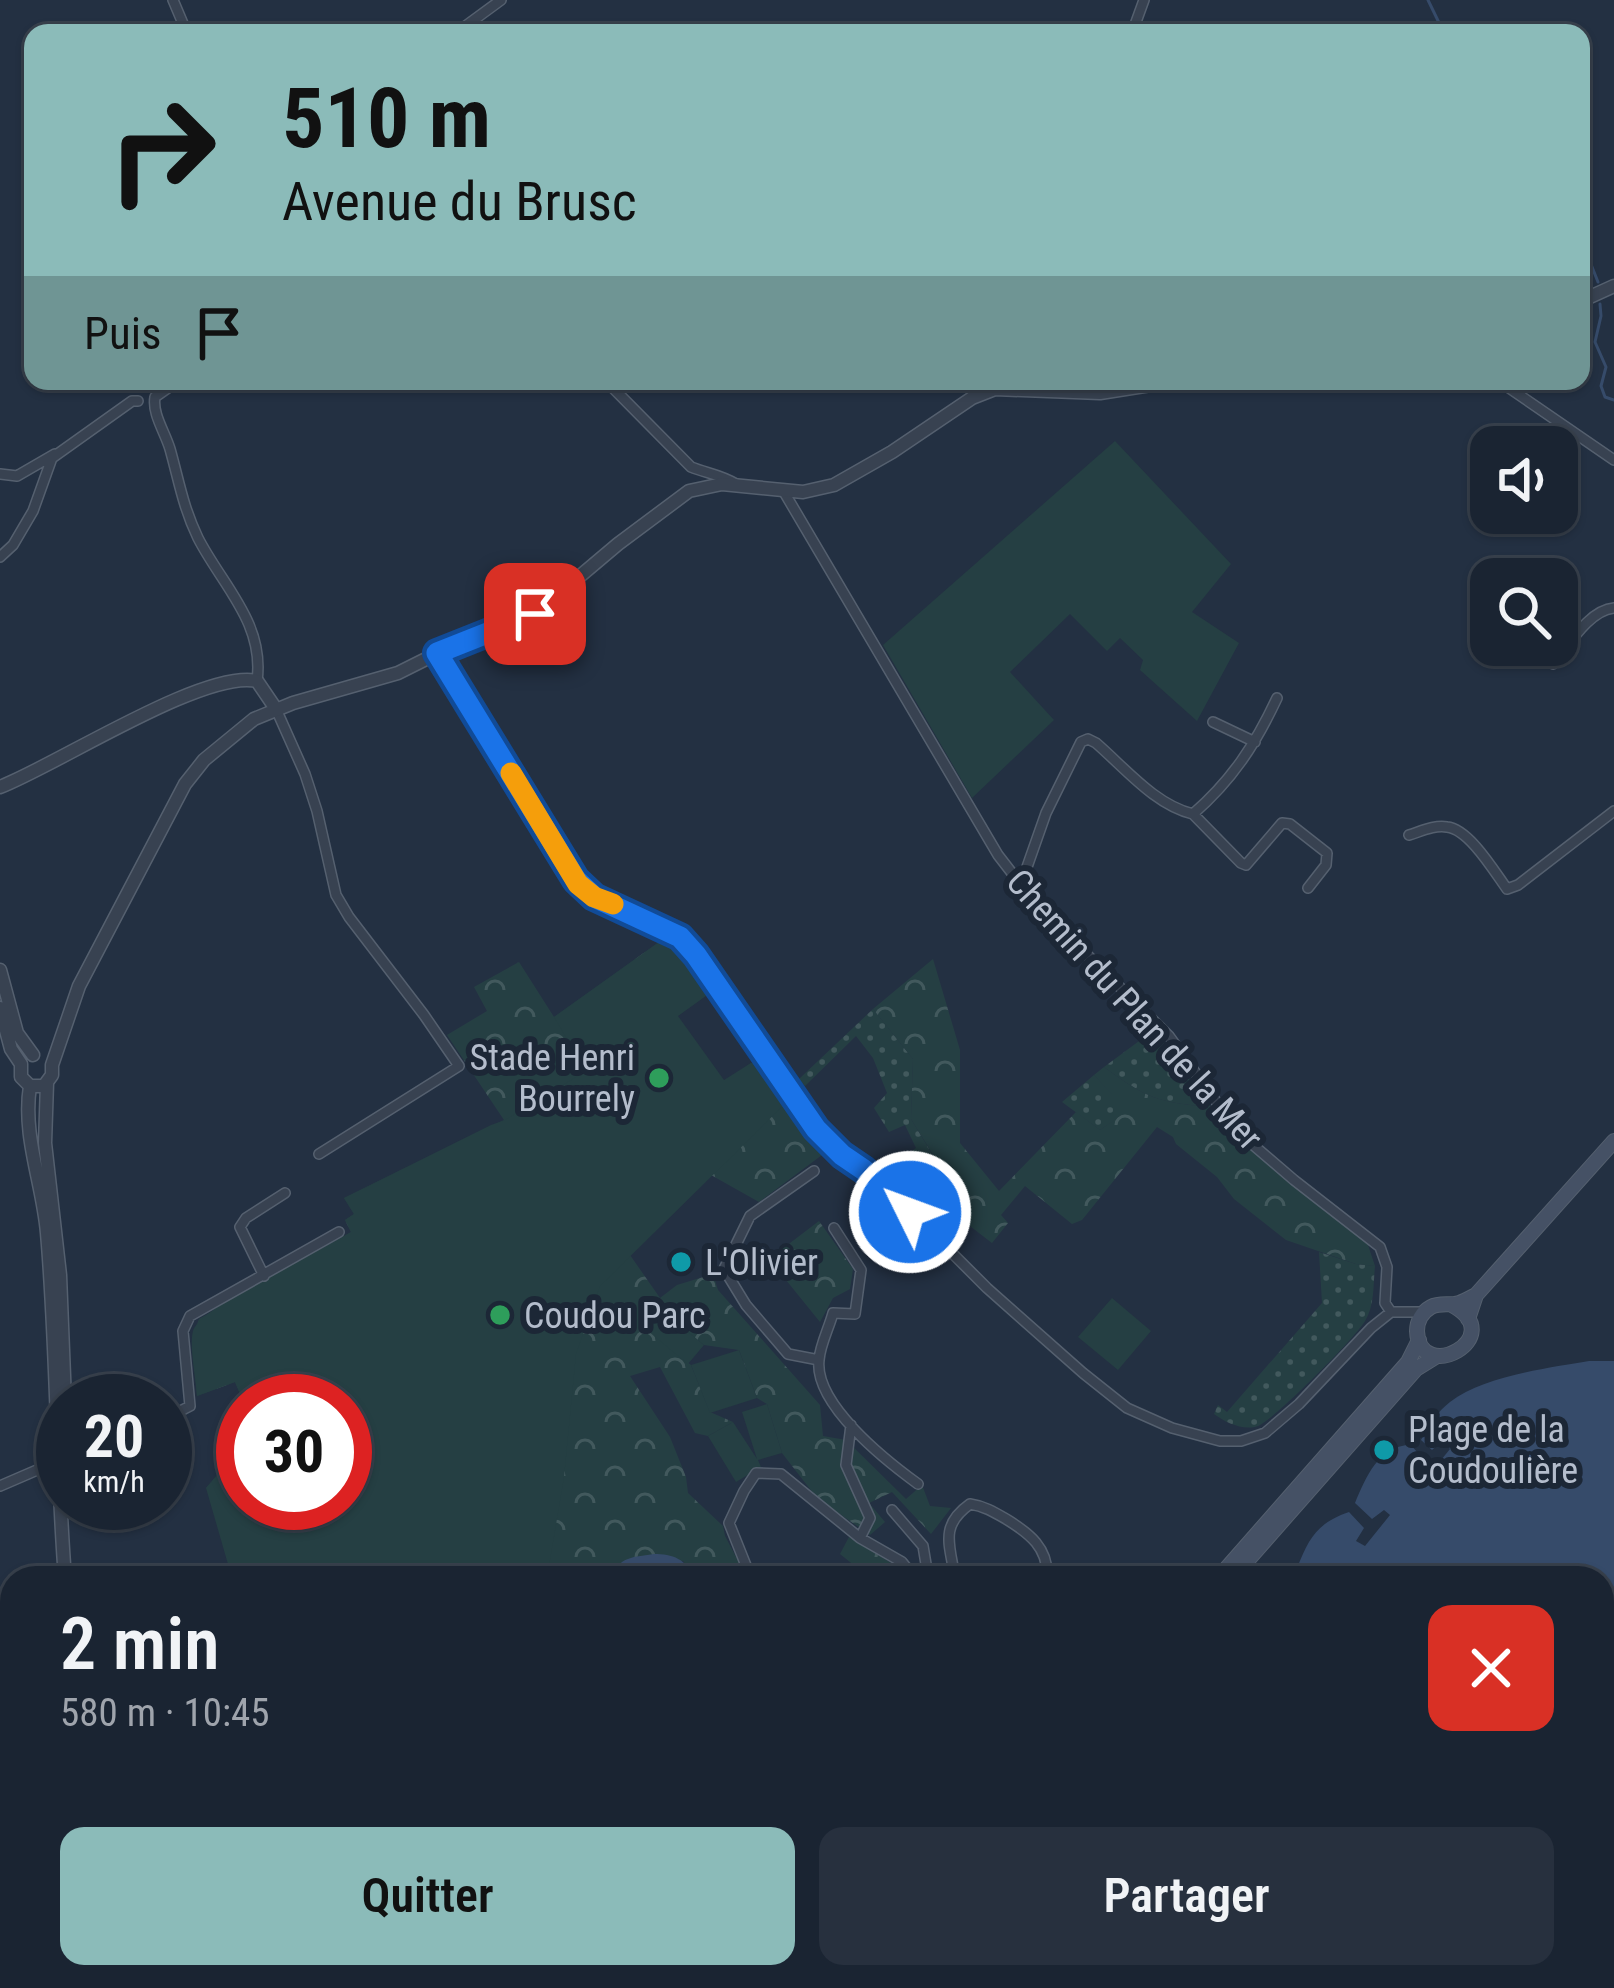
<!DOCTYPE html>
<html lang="fr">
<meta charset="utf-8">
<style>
:root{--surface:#1a2432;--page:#27303e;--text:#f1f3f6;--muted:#9fa4ac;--line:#38414d;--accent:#8bbbb9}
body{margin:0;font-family:"Roboto Condensed",sans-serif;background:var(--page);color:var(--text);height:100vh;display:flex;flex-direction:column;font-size:45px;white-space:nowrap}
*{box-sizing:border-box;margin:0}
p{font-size:39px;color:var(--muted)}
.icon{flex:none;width:66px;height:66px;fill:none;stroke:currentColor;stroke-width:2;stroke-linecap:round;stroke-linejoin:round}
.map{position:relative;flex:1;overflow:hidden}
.sheet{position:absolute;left:0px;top:1566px;width:1614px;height:423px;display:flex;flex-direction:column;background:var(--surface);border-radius:36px 36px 0 0;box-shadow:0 3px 9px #0004,0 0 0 3px var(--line)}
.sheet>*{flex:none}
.banner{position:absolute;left:24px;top:24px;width:1566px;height:366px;border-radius:24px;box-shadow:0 3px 9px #0004,0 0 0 3px var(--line);background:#8bbbb9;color:#111;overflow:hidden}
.buttons{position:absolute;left:1470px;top:426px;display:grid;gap:24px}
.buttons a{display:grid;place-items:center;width:108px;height:108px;border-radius:24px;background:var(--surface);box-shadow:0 3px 9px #0004,0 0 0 3px var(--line);font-size:60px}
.speed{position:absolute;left:36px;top:1374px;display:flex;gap:24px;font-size:60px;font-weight:700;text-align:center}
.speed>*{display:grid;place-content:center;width:156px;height:156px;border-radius:50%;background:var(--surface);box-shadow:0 3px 9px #0004,0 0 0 3px var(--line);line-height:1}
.speed small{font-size:30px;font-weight:400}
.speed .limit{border:18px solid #d22;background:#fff;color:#111}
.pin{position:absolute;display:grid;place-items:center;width:102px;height:102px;color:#fff;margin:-51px;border-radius:24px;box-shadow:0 6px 18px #0006}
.me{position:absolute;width:132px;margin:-66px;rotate:312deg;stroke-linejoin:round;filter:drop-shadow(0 0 9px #0008)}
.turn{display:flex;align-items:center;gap:42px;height:252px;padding:0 60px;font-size:54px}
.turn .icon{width:156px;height:156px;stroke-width:2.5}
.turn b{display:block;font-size:84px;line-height:102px}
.then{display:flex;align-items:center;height:114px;padding:0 60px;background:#0003;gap:24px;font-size:45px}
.round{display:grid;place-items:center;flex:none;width:126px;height:126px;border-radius:24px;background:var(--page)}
.headline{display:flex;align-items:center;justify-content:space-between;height:204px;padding:0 60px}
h1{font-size:72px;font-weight:600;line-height:90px}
.primary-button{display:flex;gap:24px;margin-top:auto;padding:24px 60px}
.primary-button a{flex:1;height:138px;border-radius:24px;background:var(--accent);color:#111;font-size:48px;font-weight:600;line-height:138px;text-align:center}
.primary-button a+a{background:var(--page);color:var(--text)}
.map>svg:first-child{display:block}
.grass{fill:url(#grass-dots)}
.forest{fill:url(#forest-crowns)}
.park{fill:#253f43}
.water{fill:#364b6a}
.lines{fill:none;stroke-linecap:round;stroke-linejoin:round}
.stream{stroke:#364b6a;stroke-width:3}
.minor-casing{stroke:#55606f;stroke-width:12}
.tertiary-casing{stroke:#55606f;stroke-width:15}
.secondary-casing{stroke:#55606f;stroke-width:16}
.minor{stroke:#384251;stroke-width:9}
.tertiary{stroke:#384251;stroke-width:12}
.secondary{stroke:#455165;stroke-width:14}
.route-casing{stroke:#114b97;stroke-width:30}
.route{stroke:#1a73e8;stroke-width:21}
.slow{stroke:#f59e0b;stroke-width:21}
.leisure-dot{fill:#2e9e5b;stroke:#1c2736;stroke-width:4.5}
.culture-dot{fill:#0f9aa8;stroke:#1c2736;stroke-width:4.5}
.labels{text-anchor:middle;stroke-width:12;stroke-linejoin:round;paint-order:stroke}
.street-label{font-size:36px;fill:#b4bdcc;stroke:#1c2736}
.poi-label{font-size:36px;fill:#b4bdcc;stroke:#1c2736;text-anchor:start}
</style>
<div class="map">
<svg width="1614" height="1988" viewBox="0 0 1614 1988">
<defs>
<pattern id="grass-dots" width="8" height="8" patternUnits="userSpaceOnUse" patternTransform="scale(3)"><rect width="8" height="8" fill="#253f43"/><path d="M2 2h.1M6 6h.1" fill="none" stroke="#42595d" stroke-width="1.8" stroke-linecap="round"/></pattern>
<pattern id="forest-crowns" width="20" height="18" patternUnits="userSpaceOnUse" patternTransform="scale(3)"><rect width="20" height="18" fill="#253f43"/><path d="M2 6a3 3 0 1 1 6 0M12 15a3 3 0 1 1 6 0" fill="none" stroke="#42595d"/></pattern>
</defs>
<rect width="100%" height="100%" fill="#233042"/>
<path class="grass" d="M873 1009 913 1059 911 1119 943 1172H927L909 1153 916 1148 905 1125 889 1132 874 1108 887 1093 873 1058 856 1036 805 1086 799 1079Z
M1154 1030 1211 1107C1157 1102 1148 1099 1104 1067Z
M1094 1075 1128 1111 1100 1130 1062 1102Z
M1319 1252 1356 1264 1375 1266C1373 1284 1375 1305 1365 1321 1356 1337 1274 1420 1258 1426 1244 1431 1226 1423 1214 1414L1218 1405 1227 1412 1322 1303Z"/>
<path class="forest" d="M666 937 684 948 714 990 594 1075 640 1140 751 1063 759 1064 826 1152 759 1202 711 1175 630 1255 660 1298 677 1285 713 1274 718 1290 820 1405 823 1436 846 1440 906 1499 922 1485 930 1506 951 1508 931 1534 892 1492 869 1503 885 1522 870 1535 817 1498 782 1453 767 1404 757 1398 739 1350 704 1345 664 1313 649 1331 691 1365 710 1412 733 1422 708 1436 695 1433 660 1367 630 1376 670 1437 686 1477 688 1493 723 1526 725 1536 747 1578 692 1573 683 1561 618 1564 614 1578H299L239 1508 206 1488 243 1445V1503H345V1401H243L235 1382 197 1396 192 1337 199 1319 351 1232 345 1220 354 1214 344 1198 504 1120 447 1035 487 1011 474 987 519 962 554 1017Z
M933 959 960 1050V1143L999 1191 1076 1112 1100 1130 1127 1111 1094 1075 1104 1067C1148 1099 1157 1102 1211 1107L1231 1131 1368 1245 1375 1266 1356 1264 1286 1240 1234 1199 1217 1177 1176 1144 1173 1137 1157 1127 1082 1220 1072 1224 1025 1186 1001 1215 1008 1223 992 1243 962 1220V1207L927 1172 943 1171 911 1119 913 1059 873 1009Z
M819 1221 853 1269 850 1289 833 1298 820 1322 769 1259Z
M849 1537 899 1568 908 1578H870L840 1554Z
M446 1977H655L650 1988H442Z"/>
<path class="park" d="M1115 441 1231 564 1192 612 1239 643 1197 721 1140 670 1143 660 1120 638 1107 651 1070 614 1010 672 1054 720 972 798 883 645Z
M666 937 684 948 714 990 678 1016 724 1080 751 1063 759 1064 786 1103 600 1286 576 1354 564 1477 547 1578H232L206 1488 243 1445V1503H345V1401H243L235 1382 197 1396C196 1379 189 1346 193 1331 200 1306 323 1250 351 1232L345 1220 354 1214 344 1198 491 1125 505 1120 586 1071 554 1017Z
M1112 1298 1151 1331 1118 1370 1078 1337Z
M664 1312 704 1345 688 1364 648 1331Z
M739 1350 757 1398 710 1413 691 1365Z
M767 1404 782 1453 758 1460 761 1467 736 1482 708 1436 733 1422 757 1459 742 1412Z"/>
<path class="water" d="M1589 1361H1614V1988H1331L1336 1977H1602V1578H1331L1326 1574 1322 1578H1308L1297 1568C1309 1538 1317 1523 1349 1512L1364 1528 1356 1541 1365 1546 1390 1515 1384 1510 1372 1519 1355 1503C1366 1477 1379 1445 1411 1445L1423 1459 1415 1474 1424 1481 1450 1449 1443 1440 1432 1450 1421 1440C1429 1425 1437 1412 1450 1402 1484 1376 1548 1368 1589 1361Z
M654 1554C672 1554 688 1559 692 1578H614C616 1556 636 1557 654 1554Z
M1127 1977H1316L1311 1988H1126Z"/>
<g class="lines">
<path class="stream" d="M1428 0 1444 33
M1581 239 1598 282
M1600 304 1601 316 1595 342 1606 367 1601 386 1605 397 1614 400"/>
<g class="minor-casing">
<path id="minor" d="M173 0 187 33
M456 33 501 0
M1132 33 1144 0
M606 381 691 467C706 473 722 475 736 484
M1499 381 1614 460
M155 397C152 414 165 432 170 449 179 481 183 507 198 538 222 585 265 623 257 681
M155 397 178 381
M0 474 17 476 55 454
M784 492 998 855 1035 903 1169 1036 1238 1132 1294 1180 1380 1247 1387 1267 1385 1303 1391 1312
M0 557 13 545 33 511 52 458 132 401H138
M437 653 578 884C616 914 663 916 696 955L791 1096 828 1143 864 1170 911 1212 987 1288 1083 1373 1127 1408 1172 1428 1220 1441H1241L1265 1433 1299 1404 1371 1328 1391 1312
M1553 664C1569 645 1589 610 1614 608
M276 709 305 774 317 811 336 895 349 917 424 1015 459 1066 319 1154
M1213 722 1255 742
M1193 814 1241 863 1246 865 1282 823 1290 824 1327 853 1326 865 1308 888
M1409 835C1422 831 1434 825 1447 827 1469 829 1494 871 1507 889L1518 885 1614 811
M1021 884 1046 813 1081 742 1088 739 1096 743C1125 768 1155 805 1193 814 1232 780 1255 745 1277 698
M814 1171 750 1216 724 1269 746 1305 788 1354 819 1360
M834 1228 861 1270 855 1314 833 1313C829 1328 820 1345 819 1360 814 1404 885 1460 918 1484
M264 1276 240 1227 246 1218 285 1193
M1391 1312H1425
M165 1419 190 1406 183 1331 190 1316 339 1232
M851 1425 846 1465 870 1518 860 1538
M0 1486 44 1467 62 1463
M892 1510 923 1546 927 1570 921 1578
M751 1578 729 1523 744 1491 756 1473 781 1474 860 1538 902 1562 915 1578
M955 1578C950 1545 939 1526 970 1504 984 1506 994 1512 1006 1519 1029 1533 1049 1548 1047 1578
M34 1988 35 1977
M273 1988 282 1977
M865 1988 867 1977"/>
</g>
<g class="tertiary-casing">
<path id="tertiary" d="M1581 301 1614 286
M0 787C57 765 204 669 257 681L276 709
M0 970 17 1033 33 1055
M0 1008 11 1049 21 1064V1077L30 1086H44L52 1075V1065L79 986 185 784 204 760 254 719 293 703 398 673 456 644 535 614 618 544 689 491 722 484 803 492 834 485 892 452 972 398 995 389 1100 393 1176 381
M47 1083 45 1143 60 1275 65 1401
M30 1086C22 1136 43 1184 47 1233 57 1348 56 1463 65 1578
M0 1841 12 1847
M127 1977 129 1988
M135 1977 140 1988"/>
</g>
<g class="secondary-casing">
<path id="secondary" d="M1452 1305C1511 1337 1419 1386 1417 1331 1417 1321 1422 1312 1431 1307 1440 1302 1450 1306 1459 1303 1463 1302 1472 1297 1476 1295
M1468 1319 1476 1295 1614 1141
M1218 1578 1408 1362 1419 1340
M1232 1578 1416 1369 1437 1356
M1086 1988 1087 1977
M1097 1988 1098 1977"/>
</g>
<use href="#minor" class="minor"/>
<use href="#tertiary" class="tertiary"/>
<use href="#secondary" class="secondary"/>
</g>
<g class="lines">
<g class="route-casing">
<path id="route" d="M535 614 437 653 576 880 594 897 680 937 696 955 816 1129 842 1155 864 1170 910 1212"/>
</g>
<use href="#route" class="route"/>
<path class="slow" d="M511 773 578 884 594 897 613 904"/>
</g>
<g class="leisure-dot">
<circle cx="659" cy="1078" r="12"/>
<circle cx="500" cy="1315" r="12"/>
</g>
<g class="culture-dot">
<circle cx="681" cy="1262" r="12"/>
<circle cx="1384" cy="1450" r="12"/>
</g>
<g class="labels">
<g class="street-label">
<text transform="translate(1135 1009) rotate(48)" y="13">Chemin du Plan de la Mer</text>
</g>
<g class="poi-label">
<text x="635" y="1070" text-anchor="end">Stade Henri<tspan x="635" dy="41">Bourrely</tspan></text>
<text x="705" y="1275">L'Olivier</text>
<text x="524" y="1328">Coudou Parc</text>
<text x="1408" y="1442">Plage de la<tspan x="1408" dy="41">Coudoulière</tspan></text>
</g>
</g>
</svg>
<div class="buttons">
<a><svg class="icon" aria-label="sound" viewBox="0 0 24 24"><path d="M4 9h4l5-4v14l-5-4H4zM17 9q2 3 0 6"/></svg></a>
<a><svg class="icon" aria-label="search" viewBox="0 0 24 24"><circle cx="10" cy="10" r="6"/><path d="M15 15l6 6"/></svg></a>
</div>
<div class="speed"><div>20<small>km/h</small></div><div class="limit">30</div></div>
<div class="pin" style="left:535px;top:614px;background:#d93025"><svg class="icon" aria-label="arrive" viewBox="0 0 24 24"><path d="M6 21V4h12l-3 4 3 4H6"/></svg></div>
<svg class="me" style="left:910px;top:1212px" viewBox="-20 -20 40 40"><circle r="17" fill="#1a73e8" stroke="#fff" stroke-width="3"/><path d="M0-11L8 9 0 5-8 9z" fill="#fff"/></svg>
<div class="banner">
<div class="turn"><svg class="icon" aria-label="right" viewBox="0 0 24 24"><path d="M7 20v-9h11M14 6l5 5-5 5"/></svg><div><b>510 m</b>Avenue du Brusc</div></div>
<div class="then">Puis<svg class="icon" aria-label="arrive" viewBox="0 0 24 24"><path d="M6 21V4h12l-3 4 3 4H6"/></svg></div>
</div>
<section class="sheet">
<div class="headline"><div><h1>2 min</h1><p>580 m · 10:45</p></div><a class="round" style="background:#d93025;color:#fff"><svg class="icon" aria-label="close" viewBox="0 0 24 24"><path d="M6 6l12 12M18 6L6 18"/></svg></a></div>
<div class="primary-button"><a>Quitter</a><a>Partager</a></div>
</section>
</div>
